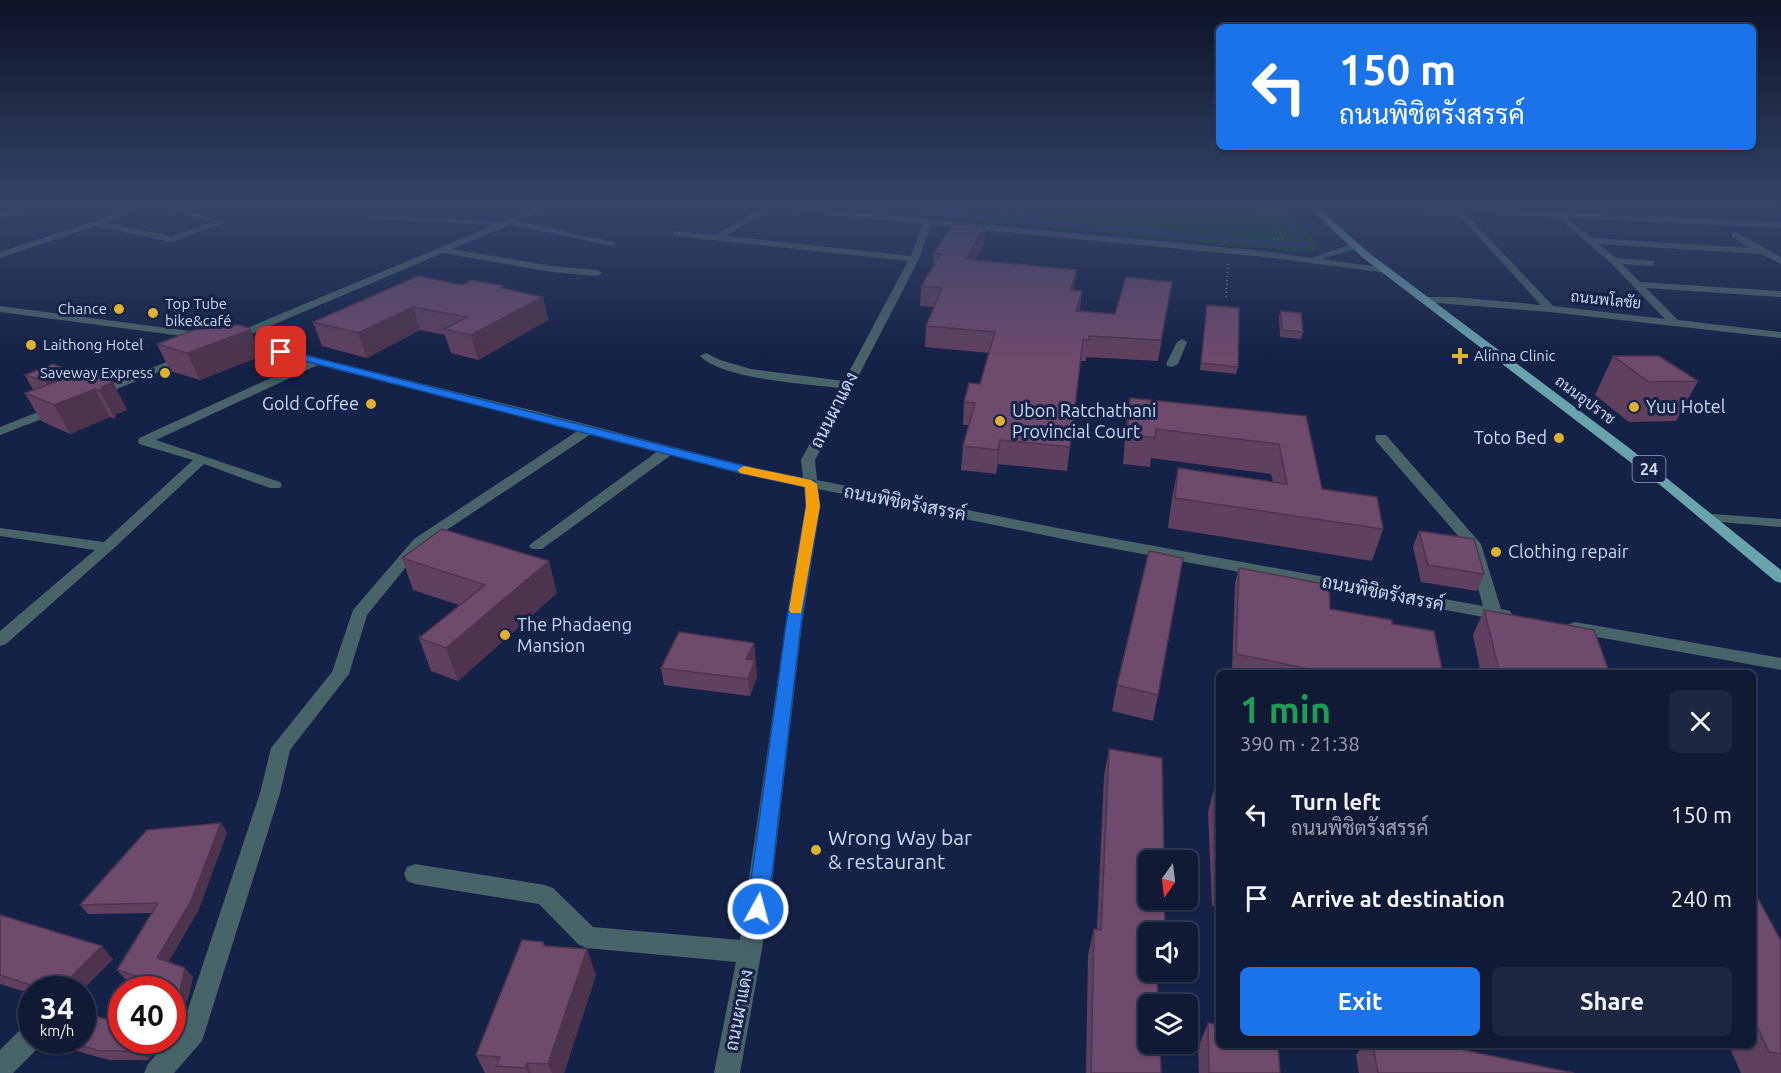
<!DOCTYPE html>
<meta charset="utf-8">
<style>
:root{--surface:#101a35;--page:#1e2741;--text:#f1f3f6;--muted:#9ca1ad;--line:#303850;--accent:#1a73e8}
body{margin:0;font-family:Ubuntu,Sarabun,sans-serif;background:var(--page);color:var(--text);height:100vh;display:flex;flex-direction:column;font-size:22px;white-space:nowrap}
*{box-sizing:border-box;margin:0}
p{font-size:20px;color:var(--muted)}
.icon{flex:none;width:33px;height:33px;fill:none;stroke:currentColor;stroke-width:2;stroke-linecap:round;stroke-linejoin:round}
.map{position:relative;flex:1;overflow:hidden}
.drawer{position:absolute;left:1216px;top:670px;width:540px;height:378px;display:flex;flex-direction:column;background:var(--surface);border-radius:9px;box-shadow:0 2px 4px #0004,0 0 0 2px var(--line)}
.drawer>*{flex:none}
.banner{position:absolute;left:1216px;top:24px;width:540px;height:126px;border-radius:9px;box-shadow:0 2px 4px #0004,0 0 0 2px var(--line);background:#1a73e8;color:#fff;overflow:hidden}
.needle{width:39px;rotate:194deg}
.tools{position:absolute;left:1138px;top:850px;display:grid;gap:12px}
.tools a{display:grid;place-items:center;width:60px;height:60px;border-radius:9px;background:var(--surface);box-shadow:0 2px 4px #0004,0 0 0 2px var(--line);font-size:30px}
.speed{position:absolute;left:18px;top:976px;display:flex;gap:12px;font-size:30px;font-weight:700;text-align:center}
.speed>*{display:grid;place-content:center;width:78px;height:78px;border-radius:50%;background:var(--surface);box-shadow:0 2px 4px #0004,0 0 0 2px var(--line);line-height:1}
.speed small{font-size:15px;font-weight:400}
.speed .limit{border:9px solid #d22;background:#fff;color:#111}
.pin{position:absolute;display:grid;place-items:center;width:51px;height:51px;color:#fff;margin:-26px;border-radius:12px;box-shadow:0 3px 9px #0006}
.me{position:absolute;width:66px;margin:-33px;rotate:7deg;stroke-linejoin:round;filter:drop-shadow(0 0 4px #0008)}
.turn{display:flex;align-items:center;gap:21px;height:126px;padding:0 24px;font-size:27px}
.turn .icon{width:78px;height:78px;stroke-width:2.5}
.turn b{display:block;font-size:42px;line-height:51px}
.round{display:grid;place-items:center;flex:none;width:63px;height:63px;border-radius:9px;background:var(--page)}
.head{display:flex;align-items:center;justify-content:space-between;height:102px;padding:0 24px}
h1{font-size:36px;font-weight:700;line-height:45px;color:#1e9e55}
.primary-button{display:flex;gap:12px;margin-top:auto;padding:12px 24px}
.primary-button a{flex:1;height:69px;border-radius:9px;background:var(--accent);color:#fff;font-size:24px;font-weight:700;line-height:69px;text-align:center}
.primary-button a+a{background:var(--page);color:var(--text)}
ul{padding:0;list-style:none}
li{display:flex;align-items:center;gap:18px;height:84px;padding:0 24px}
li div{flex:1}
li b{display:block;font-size:22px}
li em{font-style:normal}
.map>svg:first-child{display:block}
.green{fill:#0d4a1c}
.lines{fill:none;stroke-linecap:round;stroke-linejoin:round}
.stream{stroke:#21367d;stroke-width:4}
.path{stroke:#7985a3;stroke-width:2;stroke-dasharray:1 3;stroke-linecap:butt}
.minor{fill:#496468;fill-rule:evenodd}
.major{fill:#69a3ab;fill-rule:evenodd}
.wall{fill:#5f405e}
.shaded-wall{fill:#4d344c}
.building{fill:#6e4a6d;stroke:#4d344c;stroke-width:1.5}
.route{fill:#1a73e8;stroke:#114b97;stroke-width:1.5}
.slow{fill:#f59e0b}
.poi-dot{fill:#deb133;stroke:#152247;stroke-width:2}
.labels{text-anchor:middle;stroke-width:6;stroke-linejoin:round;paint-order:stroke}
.far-street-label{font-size:15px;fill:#cdd8f0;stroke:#152247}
.far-poi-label{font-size:15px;fill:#cdd8f0;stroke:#152247;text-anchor:start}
.shield{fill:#152247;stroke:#96a1bd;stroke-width:1.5}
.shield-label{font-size:16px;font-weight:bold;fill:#cdd8f0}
.poi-label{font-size:18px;fill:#cdd8f0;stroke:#152247;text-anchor:start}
.street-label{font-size:18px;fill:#cdd8f0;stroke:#152247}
.near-poi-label{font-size:21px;fill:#cdd8f0;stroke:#152247;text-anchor:start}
</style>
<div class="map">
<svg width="1781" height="1073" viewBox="0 0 1781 1073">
<rect width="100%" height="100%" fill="#152247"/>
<path class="green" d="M835 207H1288L1319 248 1307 252Z"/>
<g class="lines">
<path class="stream" d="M864 207 990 218
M1013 220 1306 246 1277 207"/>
<path class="path" d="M1263 207 1284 240 1274 239
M1001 216 1005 207
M1226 297 1228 264"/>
<path class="minor" d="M25 207H39L0 218V213Z
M138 207H150L105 223 171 236 214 222 155 207H170L227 222 171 242 95 226 0 258V252Z
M507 207H549L518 221 617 243 613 246 510 225 452 249 552 266 597 270 602 273 597 276 552 272 443 253 239 339 535 411 750 467 803 478 801 460 840 388C807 384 722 379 700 356L706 353 720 360 751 369 844 381 908 261 676 236 673 235V231L716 235 761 207H796L1264 251 1311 258 1352 244 1356 247 1355 249 1321 259 1385 268 1390 271 1388 273 1264 257 931 225 919 259 815 460 817 480 1078 532 1483 606 1466 545 1376 441 1375 438 1376 435H1386L1481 544 1501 609 1510 611 1512 615 1510 619H1494L1078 542 818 489 820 506 802 624 769 909 740 1073H714L736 962 587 948 579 945 539 904 415 884 407 881 404 874 407 867 415 864 545 885 553 888 593 927 740 940 786 624 806 506 804 486 749 475 671 455 542 549H532L529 546 532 543 658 451 591 434 424 545 367 615 349 674 290 750 280 793 202 1041 174 1073H144L148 1064 168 1041H172V1036L183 1024 260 793 271 748 332 672 353 610 414 539 579 430 318 365 156 440 280 482 282 485 280 488H270L204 464 112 550 6 644 0 646V631L95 550 0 536V528L104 542 193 460 139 444 138 441 139 438 306 362 234 344V340L229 337 230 335 494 225 376 219H373V215L502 222 527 211ZM769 209 923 224 911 256 726 236Z
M1386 207H1445L1781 222V228L1567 218 1592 238 1751 248 1732 237V233L1735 232 1781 257V264L1761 254 1599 244 1616 258 1654 261V265L1651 266 1622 264 1640 282 1781 291V297L1646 288 1678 320 1781 332V338L1550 312 1423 302V298L1427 297H1454L1541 305 1456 212 1390 209ZM1465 213 1557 217 1611 263 1665 319 1553 306Z
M0 306 205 333 210 336 205 339 0 312Z
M1182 339 1187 342 1178 364 1172 367 1168 366 1166 364 1177 342Z
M184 355 188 356V360L102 395H94L92 392Z
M56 405 62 409 60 412 0 435V427Z
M1713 514 1781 519V527L1708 521 1706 518Z
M1575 622 1781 658V670L1569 632 1567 628 1569 624Z
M30 1025 32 1041H42L39 1047 13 1073H0V1050L21 1029Z"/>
<path class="major" d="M1308 207H1317L1369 253 1628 447 1781 570V583L1775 581 1659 484 1362 257Z"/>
</g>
<path class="wall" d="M985 226 984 244 975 260 1074 290 1080 311 1115 314 1172 282 1158 361 1086 357V361H1080L1067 471 998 464 996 474 961 470 963 446 969 425H963L964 402 980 384 989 353 925 347 926 326 934 307 920 306 921 286 933 266 934 253Z
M462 285 505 289 543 297 548 320 478 360 451 353 445 335 420 330 367 358 322 346 313 322Z
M1207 305 1238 367 1236 374 1200 370Z
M1281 311 1303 332 1301 339 1280 337 1279 317Z
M157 344 261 354V356L200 380 170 371Z
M1613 356 1698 381 1676 421 1629 422 1595 395Z
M84 371 127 410 116 414 115 419 110 417 70 434 41 421 25 393 33 390 25 375H73Z
M1130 398 1306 416 1322 489 1383 529 1372 561 1168 528 1172 498 1178 468 1273 482 1271 474 1151 458 1150 467 1123 464 1126 426Z
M1419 531 1484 574 1477 591 1421 582 1413 547Z
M402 558 557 593 458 681 431 671 419 638 459 605 413 590Z
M1239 568 1330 609 1392 624 1443 674H1249L1232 670 1235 583Z
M1484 610 1610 674H1481L1473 635Z
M754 643 757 677 750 696 664 685 661 668Z
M1117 685 1158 695 1153 721 1112 711Z
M1109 749 1165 928 1163 933H1149L1161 1073H1086L1088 955 1094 929H1097L1104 776Z
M1215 786 1220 787V907L1212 906 1208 812Z
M221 823 227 833 198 911 168 962 193 977 188 999 125 979 117 970 152 913 88 914 80 905Z
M1754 891 1781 941V1073H1741L1729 1046H1754Z
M0 915 113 959 82 990H32V994L0 984Z
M543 942 545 946 596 975 564 1073H485L476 1055Z
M1208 1023 1280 1073H1199L1198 1048Z
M59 1041H82L157 1050 148 1060H109L66 1048Z
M1362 1046H1445L1574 1073H1359L1356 1055Z"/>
<path class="shaded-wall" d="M985 226 984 244 965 278 966 259Z
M1077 270 1074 290 1068 310 1070 290Z
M1082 291 1080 311H1076Z
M543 297 548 320 478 360 471 335Z
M413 307 420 330 367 358 358 333Z
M250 328 261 356 200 380 187 353Z
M71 371 82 392 57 402 45 381Z
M113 382 127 410 116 414 115 419 100 391 102 387Z
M95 389 110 417 70 434 54 405Z
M1000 440 998 464 996 474 998 450Z
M549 561 557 593 458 681 446 648Z
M754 643 757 677 750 696 746 659Z
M221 823 227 833 198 911 165 968 157 958Z
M102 946 113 959 82 990H58Z
M587 949 596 975 564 1073H552L548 1064Z
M185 968 193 977 188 999 172 1024V1002Z
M149 1041H163L157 1050 148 1060 140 1051Z
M527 1063 531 1073H528L525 1068Z"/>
<path class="building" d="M953 224 985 226 966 259 1077 270 1070 290 1082 291 1076 311 1115 314 1126 277 1172 282 1161 340 1089 336V340L1083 339 1070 447 1000 440 998 450 963 446 975 403 964 402 969 383 980 384 995 332 926 326 942 288 921 286 941 254 934 253Z
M418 276 462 285 471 280 504 286 501 288 543 297 471 335 444 329 468 317 413 307 358 333 313 322Z
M1207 305 1239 308 1238 367 1201 363Z
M1281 311 1301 313 1303 332 1282 330Z
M238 325 250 328V330L187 353 157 344 194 330Z
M1613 356H1659L1698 381 1649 382Z
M53 364 71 371 45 381 25 375Z
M84 371 113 382 102 387 100 391 95 389 54 405 25 393Z
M1130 398 1306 416 1322 489 1377 497 1383 529 1175 498 1178 468 1287 484 1279 444 1156 429 1155 438 1127 434Z
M442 529 549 561 446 648 419 638 485 585 402 558Z
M1419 531 1474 539 1484 574 1428 565Z
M1149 551 1183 558 1158 695 1117 685Z
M1239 568 1329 585 1330 609 1392 620V624L1434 631 1443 674H1334L1236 654Z
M1484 610 1594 630 1610 674H1500Z
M679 632 754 643 746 659 755 660 748 679 661 668Z
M1109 749 1162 758 1164 861H1149V900H1164L1165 928 1155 926 1156 933H1149V972H1157L1158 1005H1149V1044H1160L1161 1073H1091L1094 929 1101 930Z
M1215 786 1220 787V853Z
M221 823 191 901 157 958 185 968 180 990 172 1002V990H150L156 982 117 970 158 903 80 905 147 830Z
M1754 891 1781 941V1054L1769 1052 1754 1019Z
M0 915 102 946 58 990H46L0 975Z
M522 940 543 942 544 946 587 949 548 1064 527 1063 525 1068 496 1066 500 1057 476 1055Z
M82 1013 122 1023V1041H149L140 1051H100L65 1041H82Z
M1208 1023 1220 1025V1046H1278L1280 1073H1209Z
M1373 1046H1445L1574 1073H1378Z"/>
<linearGradient id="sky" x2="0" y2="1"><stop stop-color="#0c1327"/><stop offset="0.58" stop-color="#354469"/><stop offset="1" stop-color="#354469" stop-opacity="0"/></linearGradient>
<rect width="1781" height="357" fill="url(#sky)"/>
<path class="route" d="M281 349 749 467 815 481 820 506 801 624 768 909 765 916 758 919 750 916 747 909 786 624 806 506 805 487 744 474 278 354 276 352Z"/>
<path class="slow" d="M744 466 811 480 817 484 820 506 801 613H791L789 610 806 506 805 487 740 473 738 470Z"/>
<g class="poi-dot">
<circle cx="119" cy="309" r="6"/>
<circle cx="153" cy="313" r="6"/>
<circle cx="31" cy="345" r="6"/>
<path d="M1457 347h6v6h6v6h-6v6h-6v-6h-6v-6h6z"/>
<circle cx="165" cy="373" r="6"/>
<circle cx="371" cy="404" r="6"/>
<circle cx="1634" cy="407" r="6"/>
<circle cx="1000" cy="421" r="6"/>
<circle cx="1559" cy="438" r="6"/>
<circle cx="1496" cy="552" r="6"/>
<circle cx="505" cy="635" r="6"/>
<circle cx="816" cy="850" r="6"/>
</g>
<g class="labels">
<g class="far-street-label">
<text transform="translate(1606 300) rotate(6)" y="5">ถนนพโลชัย</text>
<text transform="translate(1585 400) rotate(37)" y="5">ถนนอุปราช</text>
</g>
<g class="far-poi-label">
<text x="165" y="309">Top Tube<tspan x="165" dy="17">bike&amp;café</tspan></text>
<text x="107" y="314" text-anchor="end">Chance</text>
<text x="43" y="350">Laithong Hotel</text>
<text x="1474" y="361">Alinna Clinic</text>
<text x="153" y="378" text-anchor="end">Saveway Express</text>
</g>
<rect class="shield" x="1632.5" y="456" width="33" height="26" rx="4.5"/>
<g class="shield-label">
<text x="1649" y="475">24</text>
</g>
<g class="poi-label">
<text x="359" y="410" text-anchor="end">Gold Coffee</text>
<text x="1646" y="413">Yuu Hotel</text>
<text x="1012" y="417">Ubon Ratchathani<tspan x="1012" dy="21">Provincial Court</tspan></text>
<text x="1547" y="444" text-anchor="end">Toto Bed</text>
<text x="1508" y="558">Clothing repair</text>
<text x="517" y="631">The Phadaeng<tspan x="517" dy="21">Mansion</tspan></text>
</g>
<g class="street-label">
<text transform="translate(834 410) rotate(-63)" y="6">ถนนผาแดง</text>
<text transform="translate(905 503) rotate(11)" y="6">ถนนพิชิตรังสรรค์</text>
<text transform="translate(1383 593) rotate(11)" y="6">ถนนพิชิตรังสรรค์</text>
<text transform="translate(739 1010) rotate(-79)" y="6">ถนนผาแดง</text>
</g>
<g class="near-poi-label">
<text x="828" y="845">Wrong Way bar<tspan x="828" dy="24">&amp; restaurant</tspan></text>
</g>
</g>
</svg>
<div class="tools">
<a><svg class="needle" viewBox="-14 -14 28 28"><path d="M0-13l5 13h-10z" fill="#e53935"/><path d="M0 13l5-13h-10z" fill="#9ca1ad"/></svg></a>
<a><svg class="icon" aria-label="sound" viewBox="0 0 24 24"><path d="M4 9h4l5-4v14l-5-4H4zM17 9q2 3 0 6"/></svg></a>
<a><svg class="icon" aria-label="layers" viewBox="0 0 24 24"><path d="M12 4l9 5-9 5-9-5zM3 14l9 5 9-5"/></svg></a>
</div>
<div class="speed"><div>34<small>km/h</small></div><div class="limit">40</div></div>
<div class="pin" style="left:281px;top:352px;background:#d93025"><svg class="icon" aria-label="arrive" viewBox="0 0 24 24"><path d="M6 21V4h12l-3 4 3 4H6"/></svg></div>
<svg class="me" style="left:758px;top:909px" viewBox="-20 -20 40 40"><circle r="17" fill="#1a73e8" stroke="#fff" stroke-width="3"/><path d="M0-11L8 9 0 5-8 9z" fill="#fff"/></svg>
<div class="banner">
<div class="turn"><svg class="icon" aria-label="left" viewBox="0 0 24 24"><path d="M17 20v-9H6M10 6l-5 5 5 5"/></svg><div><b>150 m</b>ถนนพิชิตรังสรรค์</div></div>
</div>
<section class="drawer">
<div class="head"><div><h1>1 min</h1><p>390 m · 21:38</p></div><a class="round"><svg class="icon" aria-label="close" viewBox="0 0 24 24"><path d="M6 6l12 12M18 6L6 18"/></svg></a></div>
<ul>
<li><svg class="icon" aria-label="left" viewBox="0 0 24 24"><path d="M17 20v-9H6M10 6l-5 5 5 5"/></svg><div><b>Turn left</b><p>ถนนพิชิตรังสรรค์</p></div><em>150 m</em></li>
<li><svg class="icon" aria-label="arrive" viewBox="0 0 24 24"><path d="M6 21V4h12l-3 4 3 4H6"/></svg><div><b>Arrive at destination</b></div><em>240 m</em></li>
</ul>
<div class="primary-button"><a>Exit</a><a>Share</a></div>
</section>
</div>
